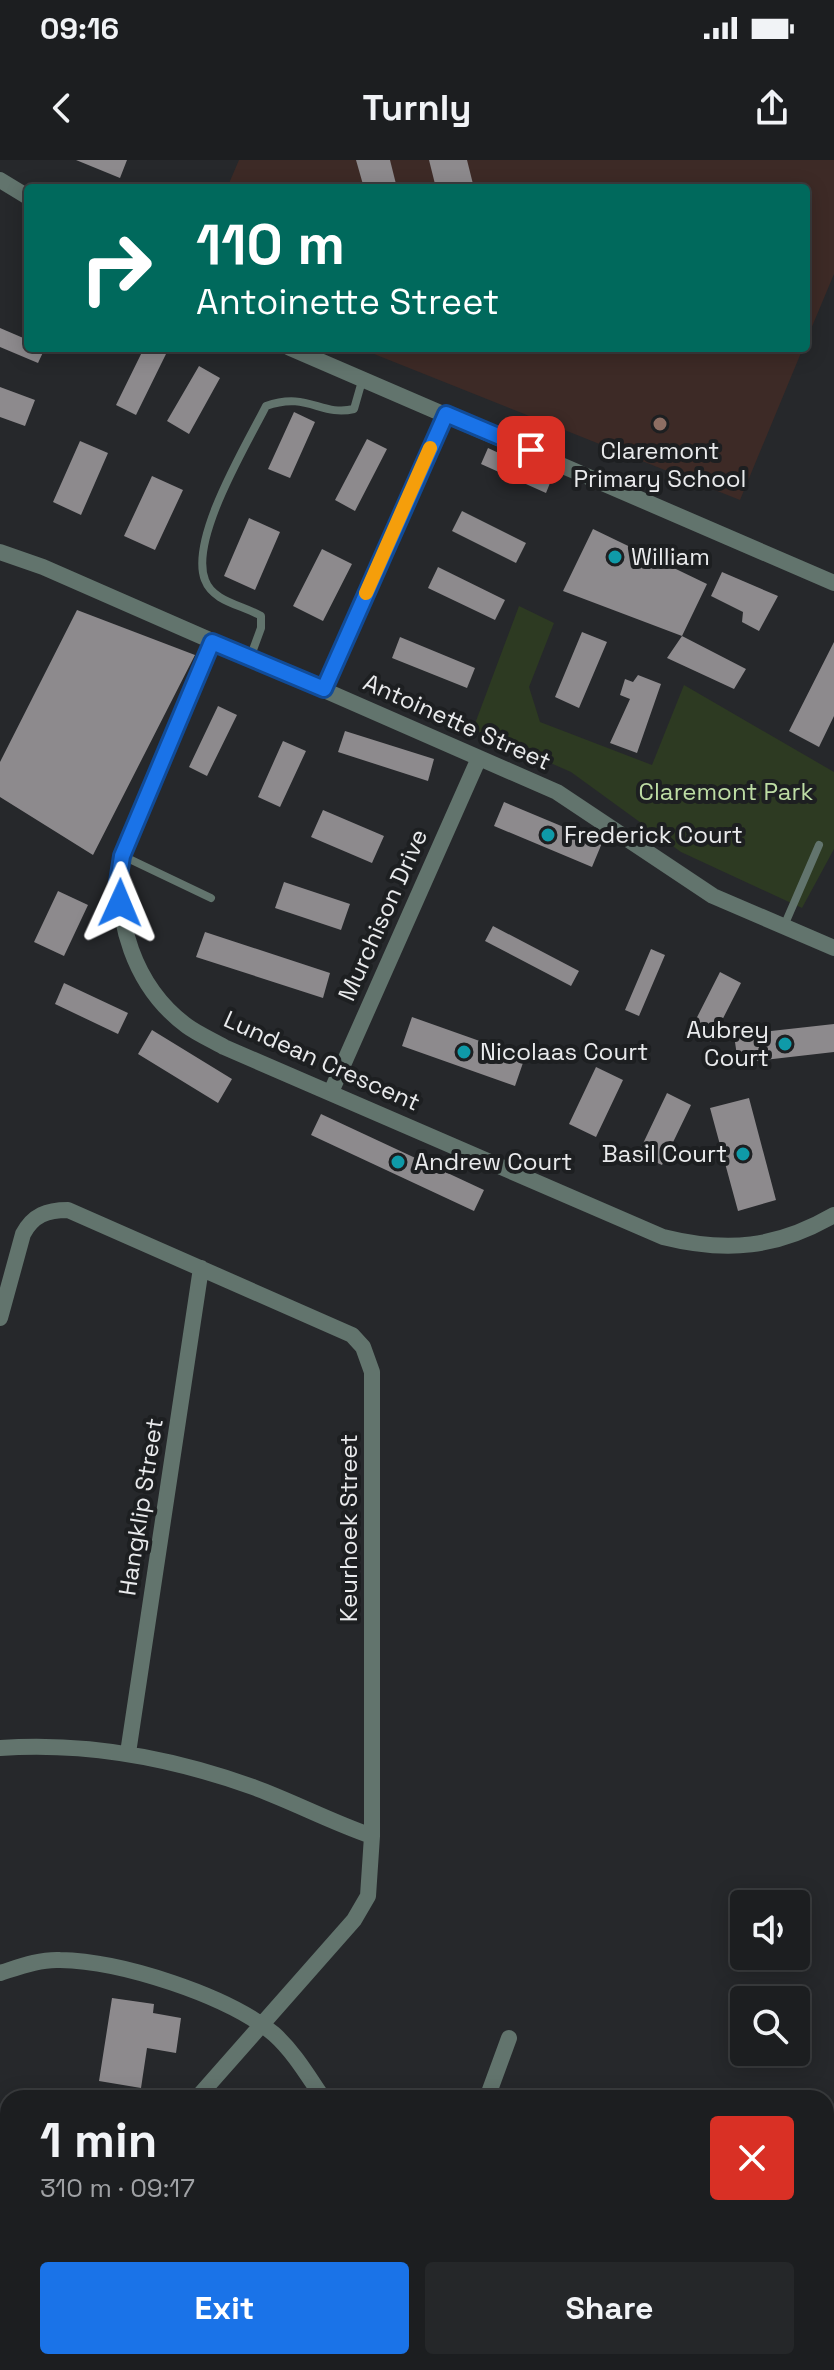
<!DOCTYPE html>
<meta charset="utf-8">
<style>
:root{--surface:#1c1e20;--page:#252729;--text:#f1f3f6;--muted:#a0a2a5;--line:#3a3c3e;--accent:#1a73e8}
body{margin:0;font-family:"Space Grotesk",sans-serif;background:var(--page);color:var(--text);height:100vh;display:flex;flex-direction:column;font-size:30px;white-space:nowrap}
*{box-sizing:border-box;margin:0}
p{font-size:26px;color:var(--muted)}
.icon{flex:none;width:44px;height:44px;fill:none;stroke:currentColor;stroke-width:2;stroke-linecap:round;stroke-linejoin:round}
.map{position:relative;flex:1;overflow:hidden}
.panel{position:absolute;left:0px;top:1930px;width:834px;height:280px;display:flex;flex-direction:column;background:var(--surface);border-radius:24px 24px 0 0;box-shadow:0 4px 20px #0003,0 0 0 2px var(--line)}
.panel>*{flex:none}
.banner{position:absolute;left:24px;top:24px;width:786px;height:168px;border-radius:8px;box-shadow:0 4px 20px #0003,0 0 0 2px var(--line);background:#00695c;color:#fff;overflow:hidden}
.fabs{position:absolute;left:730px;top:1730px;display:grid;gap:16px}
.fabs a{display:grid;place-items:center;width:80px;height:80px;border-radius:8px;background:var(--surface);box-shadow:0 4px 20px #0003,0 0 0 2px var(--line);font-size:40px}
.pin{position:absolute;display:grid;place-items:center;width:68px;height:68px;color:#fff;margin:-34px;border-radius:16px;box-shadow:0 4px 12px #0006}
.me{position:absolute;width:88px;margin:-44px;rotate:1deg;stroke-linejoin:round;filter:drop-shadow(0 0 6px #0008)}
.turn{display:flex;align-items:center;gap:28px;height:168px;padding:0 40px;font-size:36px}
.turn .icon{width:104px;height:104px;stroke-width:2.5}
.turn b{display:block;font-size:56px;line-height:68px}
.round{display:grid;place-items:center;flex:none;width:84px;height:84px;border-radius:8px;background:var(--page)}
.summary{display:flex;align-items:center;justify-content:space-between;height:136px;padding:0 40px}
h1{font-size:48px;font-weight:700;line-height:60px}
.button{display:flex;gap:16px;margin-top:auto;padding:16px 40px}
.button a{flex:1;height:92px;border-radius:8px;background:var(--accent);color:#fff;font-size:32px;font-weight:700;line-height:92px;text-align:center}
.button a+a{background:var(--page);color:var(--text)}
.status{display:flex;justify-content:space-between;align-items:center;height:56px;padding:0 40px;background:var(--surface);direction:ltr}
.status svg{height:22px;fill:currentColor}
header{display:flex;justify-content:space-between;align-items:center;height:104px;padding:0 40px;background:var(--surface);font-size:36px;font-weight:700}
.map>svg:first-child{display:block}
.education{fill:#3d2a26}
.green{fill:#2d3a22}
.building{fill:#8d8a8d}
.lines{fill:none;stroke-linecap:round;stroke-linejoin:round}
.service{stroke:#62746d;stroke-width:8}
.minor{stroke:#62746d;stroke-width:16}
.route-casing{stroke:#114b97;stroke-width:20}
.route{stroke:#1a73e8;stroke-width:14}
.slow{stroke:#f59e0b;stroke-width:14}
.education-dot{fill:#8d6e63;stroke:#1d1f21;stroke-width:3}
.culture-dot{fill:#0f9aa8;stroke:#1d1f21;stroke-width:3}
.labels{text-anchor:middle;stroke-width:8;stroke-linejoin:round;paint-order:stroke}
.poi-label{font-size:24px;fill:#e9eaec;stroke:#1d1f21;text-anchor:start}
.street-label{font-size:24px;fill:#e9eaec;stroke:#1d1f21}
.park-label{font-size:24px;fill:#bddca4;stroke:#1d1f21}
</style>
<div class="status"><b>09:16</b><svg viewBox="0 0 49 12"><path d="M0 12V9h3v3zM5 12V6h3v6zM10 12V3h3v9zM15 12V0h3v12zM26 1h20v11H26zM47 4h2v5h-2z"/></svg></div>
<header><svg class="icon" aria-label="back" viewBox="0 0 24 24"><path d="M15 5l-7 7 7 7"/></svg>Turnly<svg class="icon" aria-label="share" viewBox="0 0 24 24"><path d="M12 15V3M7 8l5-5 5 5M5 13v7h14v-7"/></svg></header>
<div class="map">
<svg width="834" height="2210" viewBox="0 0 834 2210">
<rect width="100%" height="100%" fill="#26282b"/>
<path class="education" d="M239 0H834V114L806 181V28H227Z
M359 188H803L740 340Z"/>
<path class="green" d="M519 446 554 463 529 527 540 562 652 605 684 525 834 612V689L802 748 681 692 571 612 473 569Z"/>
<path class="building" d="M76 0H127L120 18Z
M356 0H390L397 28H364Z
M429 0H467L474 28H436Z
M0 168 28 180V188H45L38 203 0 187Z
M144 188H154L166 194 136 255 116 245Z
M199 206 220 218 189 274 167 261Z
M0 227 35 240 25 266 0 257Z
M294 252 315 262 290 318 268 309Z
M367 279 387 289 355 351 335 340Z
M80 281 108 293 81 355 53 342Z
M488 288 552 318 546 333 481 304Z
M152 316 183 330 155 390 124 376Z
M462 351 526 383 516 403 452 371Z
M249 358 280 372 255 430 224 416Z
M593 369 707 424 682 476 563 431Z
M322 389 352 404 323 461 293 446Z
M438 407 505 440 495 460 428 428Z
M722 412 778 436 759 471 742 462 743 452 711 436Z
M77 450 195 495 93 695 0 637V602Z
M582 472 607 482 579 548 555 537Z
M682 476 746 509 734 529 667 498Z
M400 477 475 508 467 528 392 498Z
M834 482V556L819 587 789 571Z
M638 515 661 524 637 593 610 583 630 539 620 535 625 519 633 522Z
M218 546 237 555 207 616 189 607Z
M345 571 434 599 428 621 338 592Z
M283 581 306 591 280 647 258 637Z
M504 642 602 683 592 707 494 666Z
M323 650 384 676 372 703 311 677Z
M284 722 350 744 341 770 275 748Z
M58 731 88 745 64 796 34 782Z
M493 766 579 811 571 826 485 781Z
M205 772 330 813 323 838 196 797Z
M651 789 665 795 639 856 625 850Z
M720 812 741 823 711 882 690 871Z
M64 823 128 853 118 874 55 844Z
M412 857 525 897 515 926 402 886Z
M834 864V892L738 903 734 875Z
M152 870 232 919 218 943 138 894Z
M596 907 623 920 596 977 569 964Z
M667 933 691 945 662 1005 638 994Z
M749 938 776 1040 738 1051 710 948Z
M321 954 484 1030 474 1051 311 975Z
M112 1838 154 1844 153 1853 181 1858 176 1893 147 1888 141 1928 99 1921Z"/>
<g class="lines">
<path class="service" d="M250 498 261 468V456C243 445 213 442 205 420 189 379 247 284 266 246 308 231 321 257 354 249L362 221
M123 696 211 738
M784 766 819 685"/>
<path class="minor" d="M0 20 28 37
M290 188 834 423
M0 392 43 407 557 632 713 736 834 788
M212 482 122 696C113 759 134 827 187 866 198 874 212 880 224 887L663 1077C727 1093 777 1088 834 1055
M324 529 446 254
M331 932 479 598
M0 1158 23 1074C33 1055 47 1050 68 1050L352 1175 363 1187 372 1212V1676L368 1736 354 1760 197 1938
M0 1588C86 1582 172 1598 253 1627 294 1642 331 1662 372 1676
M128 1593 201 1108
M0 1813C19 1807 40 1799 60 1800 121 1801 227 1835 274 1874 294 1892 308 1916 323 1938
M487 1938 509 1878
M139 2210 140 2202
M356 2210 357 2202
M415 2210 431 2202"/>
</g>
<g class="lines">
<g class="route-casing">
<path id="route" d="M120 743 118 722 122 696 212 482 324 529 446 254 531 290"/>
</g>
<use href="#route" class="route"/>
<path class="slow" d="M366 433 430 288"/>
</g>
<circle class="education-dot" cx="660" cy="264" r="8"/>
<g class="culture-dot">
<circle cx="615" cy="397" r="8"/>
<circle cx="548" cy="675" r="8"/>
<circle cx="785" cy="884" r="8"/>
<circle cx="464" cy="892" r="8"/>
<circle cx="743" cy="994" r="8"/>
<circle cx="398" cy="1002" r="8"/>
</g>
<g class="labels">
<g class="poi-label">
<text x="660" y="299" text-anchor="middle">Claremont<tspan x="660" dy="28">Primary School</tspan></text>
<text x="631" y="405">William</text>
<text x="564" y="683">Frederick Court</text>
<text x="769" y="878" text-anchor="end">Aubrey<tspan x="769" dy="28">Court</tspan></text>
<text x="480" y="900">Nicolaas Court</text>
<text x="727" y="1002" text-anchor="end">Basil Court</text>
<text x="414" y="1010">Andrew Court</text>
</g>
<g class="street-label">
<text transform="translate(457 562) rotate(24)" y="8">Antoinette Street</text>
<text transform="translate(383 755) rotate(-66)" y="8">Murchison Drive</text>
<text transform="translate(322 901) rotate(24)" y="8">Lundean Crescent</text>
<text transform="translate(141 1347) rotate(-81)" y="8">Hangklip Street</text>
<text transform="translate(349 1368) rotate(-90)" y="8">Keurhoek Street</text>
</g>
<g class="park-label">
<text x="726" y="640">Claremont Park</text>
</g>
</g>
</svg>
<div class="fabs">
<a><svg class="icon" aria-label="sound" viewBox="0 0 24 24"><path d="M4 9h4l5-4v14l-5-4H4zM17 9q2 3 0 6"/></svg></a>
<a><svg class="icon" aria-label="search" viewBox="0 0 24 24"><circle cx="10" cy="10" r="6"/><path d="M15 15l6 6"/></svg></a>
</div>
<div class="pin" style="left:531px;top:290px;background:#d93025"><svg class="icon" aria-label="arrive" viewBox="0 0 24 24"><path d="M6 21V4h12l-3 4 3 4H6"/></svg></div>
<svg class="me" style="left:120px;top:743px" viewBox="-20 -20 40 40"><path d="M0-17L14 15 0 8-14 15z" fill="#1a73e8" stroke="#fff" stroke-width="4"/></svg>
<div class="banner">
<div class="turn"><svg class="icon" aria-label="right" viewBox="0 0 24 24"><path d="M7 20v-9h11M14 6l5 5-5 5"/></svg><div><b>110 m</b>Antoinette Street</div></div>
</div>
<section class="panel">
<div class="summary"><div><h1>1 min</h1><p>310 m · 09:17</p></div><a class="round" style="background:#d93025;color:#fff"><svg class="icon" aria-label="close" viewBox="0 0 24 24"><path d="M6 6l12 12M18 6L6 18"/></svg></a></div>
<div class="button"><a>Exit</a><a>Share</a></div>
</section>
</div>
